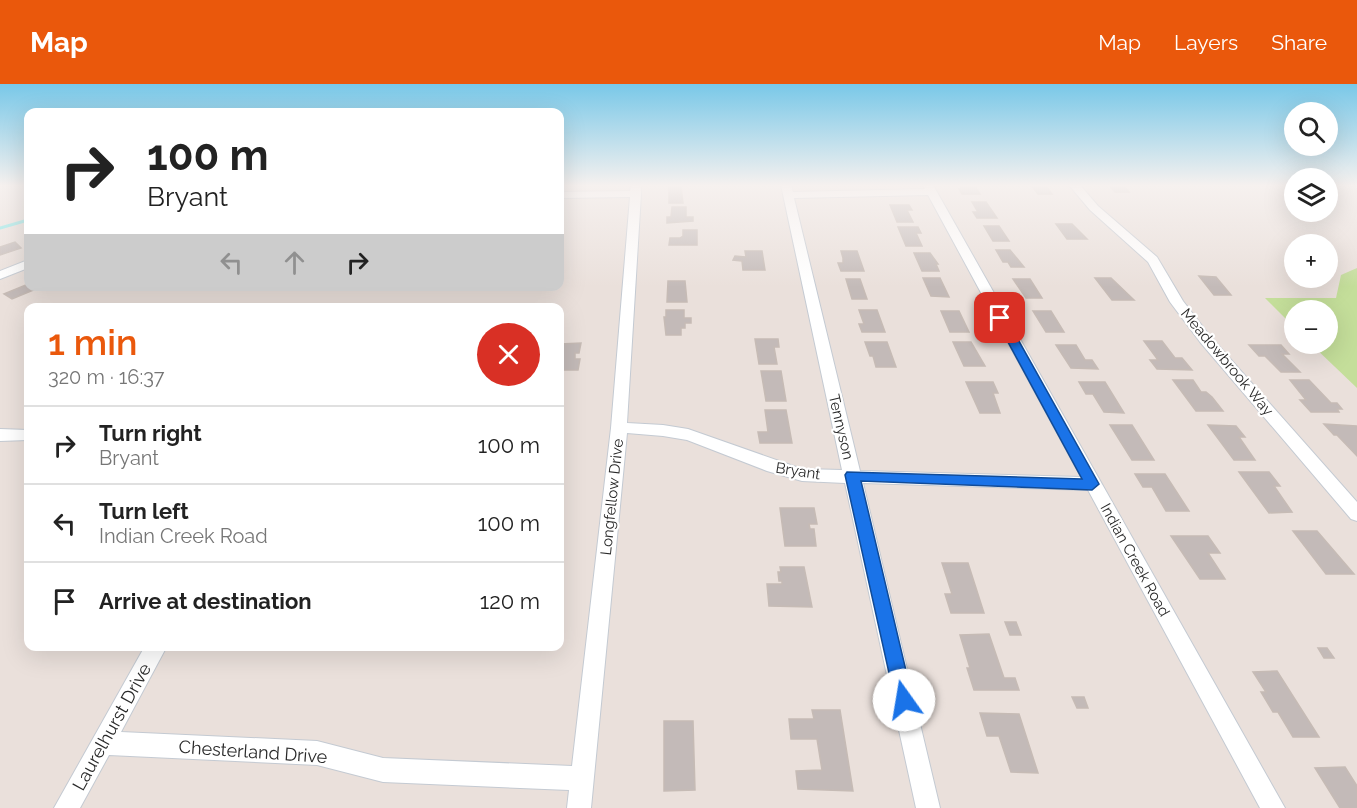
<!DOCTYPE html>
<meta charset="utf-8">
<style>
:root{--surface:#fff;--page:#f2f2f2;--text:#222;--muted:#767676;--line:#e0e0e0;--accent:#ea580c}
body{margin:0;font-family:Raleway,sans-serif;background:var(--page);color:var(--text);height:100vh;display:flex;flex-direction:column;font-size:22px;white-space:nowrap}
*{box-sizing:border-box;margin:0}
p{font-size:20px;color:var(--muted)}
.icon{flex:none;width:33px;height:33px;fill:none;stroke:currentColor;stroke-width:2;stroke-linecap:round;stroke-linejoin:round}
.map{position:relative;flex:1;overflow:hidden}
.details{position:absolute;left:24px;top:219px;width:540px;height:348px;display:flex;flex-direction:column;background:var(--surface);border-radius:12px;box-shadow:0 6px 24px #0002}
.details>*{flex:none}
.banner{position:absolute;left:24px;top:24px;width:540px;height:183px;border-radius:12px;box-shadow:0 6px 24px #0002;background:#fff;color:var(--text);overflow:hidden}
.controls{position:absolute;left:1284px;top:18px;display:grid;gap:12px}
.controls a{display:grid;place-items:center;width:54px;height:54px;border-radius:50%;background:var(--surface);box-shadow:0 6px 24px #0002;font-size:30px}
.pin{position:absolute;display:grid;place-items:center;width:51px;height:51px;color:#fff;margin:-26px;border-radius:12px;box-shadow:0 3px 9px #0006}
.me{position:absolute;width:66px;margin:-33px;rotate:347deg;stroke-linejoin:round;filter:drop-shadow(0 0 4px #0008)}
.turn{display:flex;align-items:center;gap:21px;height:126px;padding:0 24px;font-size:27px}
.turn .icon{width:78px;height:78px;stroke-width:2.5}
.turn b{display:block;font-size:42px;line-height:51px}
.lanes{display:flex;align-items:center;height:57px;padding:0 24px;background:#0003;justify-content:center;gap:30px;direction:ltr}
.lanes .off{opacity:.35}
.round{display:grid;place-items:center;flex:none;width:63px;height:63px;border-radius:32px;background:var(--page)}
.summary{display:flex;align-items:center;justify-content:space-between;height:102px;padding:0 24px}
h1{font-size:36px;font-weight:600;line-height:45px;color:var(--accent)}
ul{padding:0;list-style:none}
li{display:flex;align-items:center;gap:18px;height:78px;padding:0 24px;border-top:2px solid var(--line)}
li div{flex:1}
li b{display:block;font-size:22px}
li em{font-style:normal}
header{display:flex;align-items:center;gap:36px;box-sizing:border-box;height:84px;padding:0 30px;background:var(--accent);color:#fff}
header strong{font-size:28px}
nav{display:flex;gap:33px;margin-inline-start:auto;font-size:21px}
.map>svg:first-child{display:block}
.green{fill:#c4de9a}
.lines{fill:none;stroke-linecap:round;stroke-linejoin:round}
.stream{stroke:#73e7e7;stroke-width:3}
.building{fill:#c3bab8;stroke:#c6bbb5;stroke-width:1.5}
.street-casing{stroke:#c4cad2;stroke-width:2}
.street{fill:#fff;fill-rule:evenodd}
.route{fill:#1a73e8;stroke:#114b97;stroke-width:1.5}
.labels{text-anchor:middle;stroke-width:4.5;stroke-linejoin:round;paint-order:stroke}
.street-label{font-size:15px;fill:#292929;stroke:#fff}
.near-street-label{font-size:18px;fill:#292929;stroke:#fff}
</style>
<header>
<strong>Map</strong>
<nav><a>Map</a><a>Layers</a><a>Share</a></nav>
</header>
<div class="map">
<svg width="1357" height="724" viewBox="0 0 1357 724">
<rect width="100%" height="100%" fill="#eae0db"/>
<path class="green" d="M1357 184V304L1311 260H1328V226H1294V243L1265 214H1336L1341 191Z"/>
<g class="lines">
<path class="stream" d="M0 144 28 136"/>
</g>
<path class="building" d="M960 101H974L980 110H962L959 105H962Z
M1031 101H1045L1052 110H1038Z
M1109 101H1123L1129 108H1115Z
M669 103H681L683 119H669Z
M972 118H986L997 134H977L973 128H978Z
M890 121H909L912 126H907L913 138H897Z
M672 123H686V133H693V137L667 139V133H671Z
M1056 140H1072L1087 155H1067Z
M984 142H999L1009 157H993Z
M898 143H918L921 149H916L922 162H906Z
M683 146H697V161H669L670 154H680L683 152Z
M15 158 21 164 0 171V163Z
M996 166H1010L1024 183H1011L1008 178H1003Z
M745 167H762L765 186H743L742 177 733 176 735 172 746 173Z
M841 167H857L864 187H841L838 179H843V174Z
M914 169H930L938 180H936L939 187H922Z
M1199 192 1216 193 1231 211H1214Z
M923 194H940L949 213 931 212Z
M1095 194H1111L1134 216H1112Z
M846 195H860L867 215H852Z
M1013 195H1030L1042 214H1026Z
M668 197H685L687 218H667Z
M28 200V202H43L12 215 4 210Z
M666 226H684V234H691V239H685V244H681V251H666L664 233H666Z
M859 226H877L885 248H862L859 240H864Z
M941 227H959L969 248H950Z
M1033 227H1051L1064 248H1046Z
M755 255H778L779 263H774L777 280H759Z
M1144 257H1162L1175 274H1182L1192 286 1157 285 1150 276H1158Z
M865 258H887L896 283H876L873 272H870Z
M953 258H971L985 282H964Z
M581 259 579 269H575V275H580L578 286H560V260Z
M1056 261H1076L1085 276H1092L1098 285 1071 284Z
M1249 261H1281L1289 270H1282L1300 288H1281L1265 272H1259Z
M761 287H781L786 317H766Z
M1173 296H1193L1201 308H1206L1212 313 1223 327H1196Z
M1290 296H1309L1331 319H1337L1342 325H1337L1339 328H1311L1300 316H1306Z
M966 298H993L998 309H993L1000 329H980Z
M1079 298H1105L1124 329 1104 328 1093 310H1086Z
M765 326H786L792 359H760L758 348H768Z
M1324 340 1357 342V372L1337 351H1334Z
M1110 341H1132L1154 376H1132Z
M1208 341 1236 342 1245 353H1239L1255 376H1234Z
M1239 388H1269L1280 402H1274L1292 428 1269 429Z
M1135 390H1165L1189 427H1166L1152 403H1143Z
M780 424H814L817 440H809L810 445H814L816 462H785Z
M1293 447H1317L1354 490H1326Z
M1171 452H1208L1220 469H1208L1225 495H1200Z
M942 479H968L984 529H951L945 510H952Z
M780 483H804L812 523 769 522 767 500H782V497H779L778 488H781Z
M1005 538H1016L1021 551H1010Z
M989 550 1004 594H1015L1019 606H974L967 584H970L960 551Z
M1318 564H1327L1334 574H1324Z
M1277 587 1319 653H1293L1278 628H1273L1261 608H1266L1253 588Z
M1072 613H1084L1088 624H1077Z
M812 626H840L853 707 798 705 796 687 822 686 817 655H791L789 635H814Z
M980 629 1019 630 1038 689 1011 688 999 652H987Z
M664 637H693L695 706 664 707Z
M1345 683 1357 702V724H1340L1315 684Z"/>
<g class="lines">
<g class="street-casing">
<path id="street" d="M631 101H641V110L627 339 663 341 688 345 802 385 842 386 781 101H791L793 108 925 105 923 101H933L1285 724H1260L1088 406 863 399 940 724H916L845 399 802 397 767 387 687 356 663 352 627 349 591 724H567L569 706 383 698 317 681 109 671 80 724H54L145 562H167L121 648 317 657 383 674 572 682 611 344 630 113 560 114V108L630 107ZM928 111 1081 393 860 387 794 114Z
M1069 101H1080L1098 122 1157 173 1183 217 1210 252 1357 418V437L1351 435 1200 258 1170 218 1148 178 1090 126Z
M28 176V184L0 195V187Z
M0 345 28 346V356L0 357Z"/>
</g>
<use href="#street" class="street"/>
</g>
<linearGradient id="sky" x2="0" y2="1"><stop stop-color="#79c8e8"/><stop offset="0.5" stop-color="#f6f1ef"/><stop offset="1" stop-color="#f6f1ef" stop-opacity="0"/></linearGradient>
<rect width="1357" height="203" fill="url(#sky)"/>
<path class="route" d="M1000 230 1006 234 1099 400 1092 406 861 397 913 616 911 623 904 625 898 623 895 616 845 391 847 388 1082 395 995 234Z"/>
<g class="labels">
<g class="street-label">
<text transform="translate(1227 278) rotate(50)" y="5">Meadowbrook Way</text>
<text transform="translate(841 343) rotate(77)" y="5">Tennyson</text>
<text transform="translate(798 387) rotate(9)" y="5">Bryant</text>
<text transform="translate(612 413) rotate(-84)" y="5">Longfellow Drive</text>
<text transform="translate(1135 476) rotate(61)" y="5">Indian Creek Road</text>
</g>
<g class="near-street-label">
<text transform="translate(112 643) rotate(-61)" y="6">Laurelhurst Drive</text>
<text transform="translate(253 668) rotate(4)" y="6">Chesterland Drive</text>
</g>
</g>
</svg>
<div class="controls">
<a><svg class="icon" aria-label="search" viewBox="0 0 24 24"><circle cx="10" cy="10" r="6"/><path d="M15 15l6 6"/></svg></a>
<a><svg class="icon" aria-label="layers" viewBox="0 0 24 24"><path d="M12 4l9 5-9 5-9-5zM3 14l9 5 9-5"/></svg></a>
<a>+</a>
<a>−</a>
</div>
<div class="pin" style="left:1000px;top:234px;background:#d93025"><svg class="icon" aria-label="arrive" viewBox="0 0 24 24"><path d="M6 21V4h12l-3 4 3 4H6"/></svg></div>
<svg class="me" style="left:904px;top:616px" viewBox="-20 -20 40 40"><circle r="19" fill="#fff"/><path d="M0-13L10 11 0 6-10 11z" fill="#1a73e8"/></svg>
<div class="banner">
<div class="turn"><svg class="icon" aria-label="right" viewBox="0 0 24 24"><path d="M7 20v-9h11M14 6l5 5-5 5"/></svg><div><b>100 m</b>Bryant</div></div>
<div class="lanes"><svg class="icon off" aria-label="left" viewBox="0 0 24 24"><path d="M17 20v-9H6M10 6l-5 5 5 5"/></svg><svg class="icon off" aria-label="ahead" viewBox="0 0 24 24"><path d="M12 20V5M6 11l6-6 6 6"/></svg><svg class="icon" aria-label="right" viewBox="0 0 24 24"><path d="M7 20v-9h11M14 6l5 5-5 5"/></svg></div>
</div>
<section class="details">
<div class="summary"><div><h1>1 min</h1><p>320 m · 16:37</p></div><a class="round" style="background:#d93025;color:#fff"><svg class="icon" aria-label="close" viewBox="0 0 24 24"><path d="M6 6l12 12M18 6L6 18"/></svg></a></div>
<ul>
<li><svg class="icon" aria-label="right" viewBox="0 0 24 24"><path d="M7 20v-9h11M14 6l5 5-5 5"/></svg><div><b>Turn right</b><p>Bryant</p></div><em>100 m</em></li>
<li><svg class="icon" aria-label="left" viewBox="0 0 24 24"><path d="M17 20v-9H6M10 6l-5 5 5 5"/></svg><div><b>Turn left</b><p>Indian Creek Road</p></div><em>100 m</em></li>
<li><svg class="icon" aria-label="arrive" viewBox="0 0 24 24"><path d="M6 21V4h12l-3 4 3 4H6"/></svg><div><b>Arrive at destination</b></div><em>120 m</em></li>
</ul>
</section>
</div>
